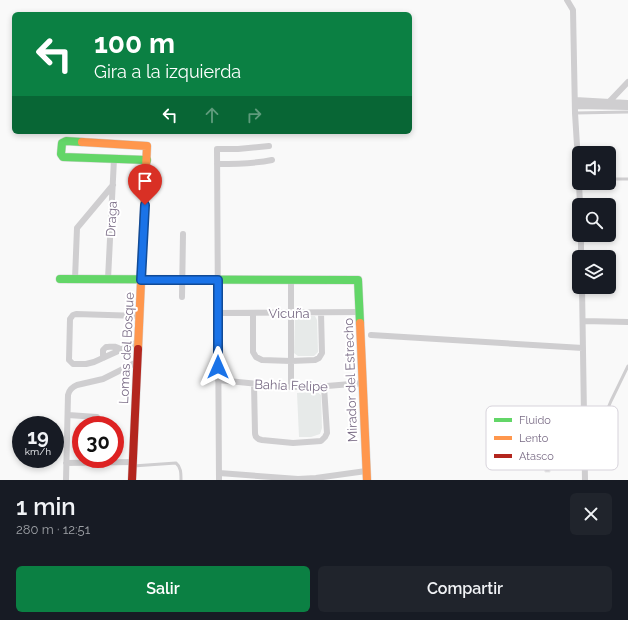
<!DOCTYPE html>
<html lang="es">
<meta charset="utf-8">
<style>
:root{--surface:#171b24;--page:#20242c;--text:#f1f3f6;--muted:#9ea1a6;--accent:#0b8043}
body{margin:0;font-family:Raleway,sans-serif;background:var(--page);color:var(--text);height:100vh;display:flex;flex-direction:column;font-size:15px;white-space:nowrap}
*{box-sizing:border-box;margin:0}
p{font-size:13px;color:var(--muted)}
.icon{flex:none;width:22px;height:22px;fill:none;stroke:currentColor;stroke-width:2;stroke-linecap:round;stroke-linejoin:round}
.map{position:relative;height:480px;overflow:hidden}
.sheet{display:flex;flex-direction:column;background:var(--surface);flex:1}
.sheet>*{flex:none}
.guide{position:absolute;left:12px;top:12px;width:400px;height:122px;border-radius:6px;box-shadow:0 2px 6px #0003;background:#0b8043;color:#fff;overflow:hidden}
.fabs{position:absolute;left:572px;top:146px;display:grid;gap:8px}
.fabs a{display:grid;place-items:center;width:44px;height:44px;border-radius:6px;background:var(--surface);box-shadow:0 2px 6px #0003;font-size:20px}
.speed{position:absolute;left:12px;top:416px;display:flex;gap:8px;font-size:20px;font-weight:700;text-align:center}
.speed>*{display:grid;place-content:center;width:52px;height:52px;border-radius:50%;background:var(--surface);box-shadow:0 2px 6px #0003;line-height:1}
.speed small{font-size:10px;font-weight:400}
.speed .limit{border:6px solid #d22;background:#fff;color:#111}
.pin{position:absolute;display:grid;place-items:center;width:34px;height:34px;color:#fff;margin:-41px -17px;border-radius:50% 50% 50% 0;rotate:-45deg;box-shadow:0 0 4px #0007}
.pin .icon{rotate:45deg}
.me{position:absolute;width:44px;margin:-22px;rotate:0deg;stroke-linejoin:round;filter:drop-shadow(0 0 3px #0008)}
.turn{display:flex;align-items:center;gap:14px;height:84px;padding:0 16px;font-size:18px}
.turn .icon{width:52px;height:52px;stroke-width:2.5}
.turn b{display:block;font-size:28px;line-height:34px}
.lanes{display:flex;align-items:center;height:38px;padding:0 16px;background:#0003;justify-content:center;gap:20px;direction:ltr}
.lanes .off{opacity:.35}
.round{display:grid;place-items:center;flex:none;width:42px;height:42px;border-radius:6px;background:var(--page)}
.headline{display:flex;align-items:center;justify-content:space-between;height:68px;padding:0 16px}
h1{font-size:24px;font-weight:600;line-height:30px}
.cta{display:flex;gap:8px;margin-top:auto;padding:8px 16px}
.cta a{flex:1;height:46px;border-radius:6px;background:var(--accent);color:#fff;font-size:16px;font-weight:600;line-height:46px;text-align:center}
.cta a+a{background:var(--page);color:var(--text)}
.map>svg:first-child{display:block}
.green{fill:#e7eae9}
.building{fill:#d4d2d5;stroke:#e8e8e8}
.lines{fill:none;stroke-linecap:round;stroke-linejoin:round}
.fast-casing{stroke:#d7d6d7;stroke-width:9}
.slow-casing{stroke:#d7d6d7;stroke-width:9}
.jam-casing{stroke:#d7d6d7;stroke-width:9}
.lane{stroke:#cfced0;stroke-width:3}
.street{stroke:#cfced0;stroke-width:6}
.fast{stroke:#63d668;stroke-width:8}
.slow{stroke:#ff974d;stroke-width:8}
.jam{stroke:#b3261e;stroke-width:8}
.route-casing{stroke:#114b97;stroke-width:10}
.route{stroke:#1a73e8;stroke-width:7}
.labels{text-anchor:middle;stroke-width:4;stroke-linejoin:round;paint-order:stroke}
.street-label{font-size:13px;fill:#7a6c86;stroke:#fff}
.key{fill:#fff;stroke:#d7d3db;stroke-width:1}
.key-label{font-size:11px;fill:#7a6c86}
</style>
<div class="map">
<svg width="628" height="480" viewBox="0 0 628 480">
<rect width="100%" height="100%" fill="#f9f9f9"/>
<path class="green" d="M297 316H315L317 320 318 352 314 356H298L294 353 295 318Z
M317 392 321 395 322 428 320 434 311 437H299L297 393Z"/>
<path class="building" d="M544 424H551L552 434H550V439H558V450H551L552 468H550V472H545L543 453 517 454V449H528V441L545 440Z"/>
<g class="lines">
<g class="fast-casing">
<path id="fast" d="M82 142 66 141 62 143 61 154 63 157 147 160
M60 279 358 280 360 323"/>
</g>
<g class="slow-casing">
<path id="slow" d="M82 142 147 146 138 349
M360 323 367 480"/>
</g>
<g class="jam-casing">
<path id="jam" d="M132 480 138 349"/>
</g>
<path class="lane" d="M575 113 628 112
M609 179H628
M584 434H592L596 432 599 429 611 401 628 366
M133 466 176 463C181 467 181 473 181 480"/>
<path class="street" d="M567 0 573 10 575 113 579 178
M575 100 628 103
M609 102 628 82
M575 106 628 107
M217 164C235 164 254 164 272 160
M579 183 580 205
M581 235V257
M75 279 77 228 113 185
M108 279 114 159
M291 280V387
M582 287 585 480
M182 297 183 234
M218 313 360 312
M253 313V352L256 357 262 360 291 361 315 360 319 358 322 353 321 313
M583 321 628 322
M371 335 583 348
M138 342 94 362 86 364H73L69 360 70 319 73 315 76 314 140 316
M103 358V350L106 347C111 347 116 345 121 350
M218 380 291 387 327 386 363 383
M254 384 255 433C255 437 257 439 262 440L293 443 321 441 325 437 327 433 324 387
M68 415 97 417 99 419V425
M66 463 133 462
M219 473 298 479 316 478 366 471
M66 480 68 395C69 390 72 387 77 385L103 379 137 362
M219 480 217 149H238L269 146"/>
<use href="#fast" class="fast"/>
<use href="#slow" class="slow"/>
<use href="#jam" class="jam"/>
</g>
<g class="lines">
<g class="route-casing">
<path id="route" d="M145 205 141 280H218V367"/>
</g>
<use href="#route" class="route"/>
</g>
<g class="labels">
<g class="street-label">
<text transform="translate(111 219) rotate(-87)" y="5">Draga</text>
<text x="289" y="318">Vicuña</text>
<text transform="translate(126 348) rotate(-87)" y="5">Lomas del Bosque</text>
<text transform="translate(350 380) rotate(-92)" y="5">Mirador del Estrecho</text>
<text transform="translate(291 385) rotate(2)" y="5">Bahía Felipe</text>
</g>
</g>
<rect x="486" y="406" width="132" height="64" rx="6" class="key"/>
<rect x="494" y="418" width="18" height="4" fill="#63d668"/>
<rect x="494" y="436" width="18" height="4" fill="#ff974d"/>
<rect x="494" y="454" width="18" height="4" fill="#b3261e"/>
<g class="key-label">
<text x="519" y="424">Fluido</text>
<text x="519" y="442">Lento</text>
<text x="519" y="460">Atasco</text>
</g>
</svg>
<div class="fabs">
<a><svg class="icon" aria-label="sound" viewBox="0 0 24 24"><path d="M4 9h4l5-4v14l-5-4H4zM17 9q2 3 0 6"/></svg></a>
<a><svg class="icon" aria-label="search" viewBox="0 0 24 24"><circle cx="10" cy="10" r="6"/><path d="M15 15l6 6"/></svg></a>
<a><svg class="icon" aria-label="layers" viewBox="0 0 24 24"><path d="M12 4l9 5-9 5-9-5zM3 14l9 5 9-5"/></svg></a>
</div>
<div class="speed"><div>19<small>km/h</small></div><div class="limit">30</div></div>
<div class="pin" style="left:145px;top:205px;background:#d93025"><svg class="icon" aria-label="arrive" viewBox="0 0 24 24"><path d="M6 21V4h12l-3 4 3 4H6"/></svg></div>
<svg class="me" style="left:218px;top:367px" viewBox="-20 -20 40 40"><path d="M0-17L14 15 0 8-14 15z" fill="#1a73e8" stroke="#fff" stroke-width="4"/></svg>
<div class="guide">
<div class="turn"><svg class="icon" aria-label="left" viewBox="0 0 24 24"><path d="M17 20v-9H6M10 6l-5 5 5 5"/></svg><div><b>100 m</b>Gira a la izquierda</div></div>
<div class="lanes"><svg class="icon" aria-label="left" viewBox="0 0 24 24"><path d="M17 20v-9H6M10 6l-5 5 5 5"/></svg><svg class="icon off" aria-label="ahead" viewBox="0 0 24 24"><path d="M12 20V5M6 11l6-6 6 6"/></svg><svg class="icon off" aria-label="right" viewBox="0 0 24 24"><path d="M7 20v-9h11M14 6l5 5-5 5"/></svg></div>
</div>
</div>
<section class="sheet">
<div class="headline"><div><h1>1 min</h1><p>280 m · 12:51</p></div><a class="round"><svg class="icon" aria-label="close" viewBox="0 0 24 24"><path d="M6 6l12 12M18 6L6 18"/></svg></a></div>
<div class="cta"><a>Salir</a><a>Compartir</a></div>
</section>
